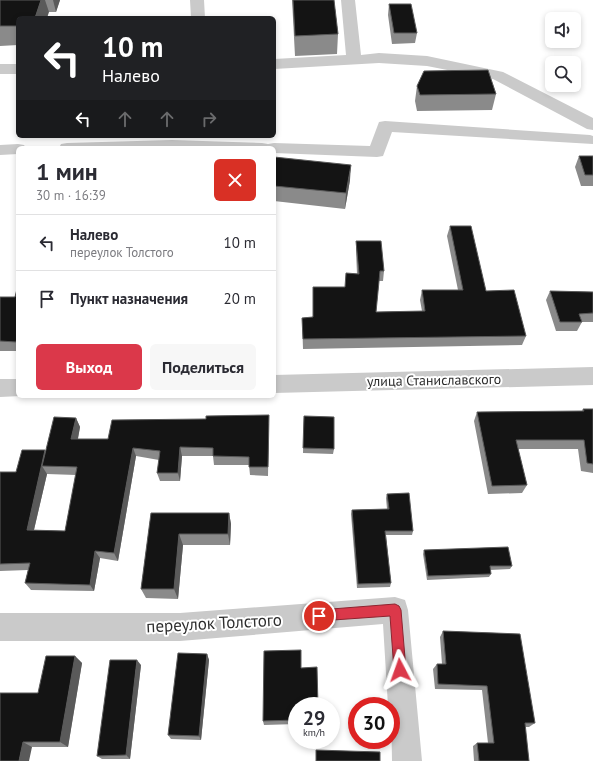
<!DOCTYPE html>
<html lang="ru">
<meta charset="utf-8">
<style>
:root{--surface:#fff;--page:#f7f7f7;--text:#2b2b33;--muted:#7c7c81;--line:#e1e1e2;--accent:#db384a}
body{margin:0;font-family:"PT Sans",sans-serif;background:var(--page);color:var(--text);height:100vh;display:flex;flex-direction:column;font-size:15px;white-space:nowrap}
*{box-sizing:border-box;margin:0}
p{font-size:13px;color:var(--muted)}
.icon{flex:none;width:22px;height:22px;fill:none;stroke:currentColor;stroke-width:2;stroke-linecap:round;stroke-linejoin:round}
.map{position:relative;flex:1;overflow:hidden}
.details{position:absolute;left:16px;top:146px;width:260px;height:252px;display:flex;flex-direction:column;background:var(--surface);border-radius:6px;box-shadow:0 2px 6px #0003}
.details>*{flex:none}
.guide{position:absolute;left:16px;top:16px;width:260px;height:122px;border-radius:6px;box-shadow:0 2px 6px #0003;background:#202124;color:#fff;overflow:hidden}
.fabs{position:absolute;left:545px;top:12px;display:grid;gap:8px}
.fabs a{display:grid;place-items:center;width:36px;height:36px;border-radius:6px;background:var(--surface);box-shadow:0 2px 6px #0003;font-size:20px}
.speed{position:absolute;left:288px;top:697px;display:flex;gap:8px;font-size:20px;font-weight:700;text-align:center}
.speed>*{display:grid;place-content:center;width:52px;height:52px;border-radius:50%;background:var(--surface);box-shadow:0 2px 6px #0003;line-height:1}
.speed small{font-size:10px;font-weight:400}
.speed .limit{border:6px solid #d22;background:#fff;color:#111}
.pin{position:absolute;display:grid;place-items:center;width:34px;height:34px;color:#fff;margin:-17px;border:2px solid #fff;border-radius:50%;box-shadow:0 1px 4px #0007}
.me{position:absolute;width:44px;margin:-22px;rotate:356deg;stroke-linejoin:round;filter:drop-shadow(0 0 3px #0008)}
.turn{display:flex;align-items:center;gap:14px;height:84px;padding:0 20px;font-size:18px}
.turn .icon{width:52px;height:52px;stroke-width:2.5}
.turn b{display:block;font-size:28px;line-height:34px}
.lanes{display:flex;align-items:center;height:38px;padding:0 20px;background:#0003;justify-content:center;gap:20px;direction:ltr}
.lanes .off{opacity:.35}
.round{display:grid;place-items:center;flex:none;width:42px;height:42px;border-radius:6px;background:var(--page)}
.overview{display:flex;align-items:center;justify-content:space-between;height:68px;padding:0 20px}
h1{font-size:24px;font-weight:700;line-height:30px}
.cta{display:flex;gap:8px;margin-top:auto;padding:8px 20px}
.cta a{flex:1;height:46px;border-radius:6px;background:var(--accent);color:#fff;font-size:16px;font-weight:700;line-height:46px;text-align:center}
.cta a+a{background:var(--page);color:var(--text)}
ul{padding:0;list-style:none}
li{display:flex;align-items:center;gap:12px;height:56px;padding:0 20px;border-top:1px solid var(--line)}
li div{flex:1}
li b{display:block;font-size:15px}
li em{font-style:normal}
.map>svg:first-child{display:block}
.lines{fill:none;stroke-linecap:round;stroke-linejoin:round}
.minor{fill:#cacaca;fill-rule:evenodd}
.wall{fill:#8a8a8a;fill-rule:evenodd}
.shaded-wall{fill:#5a5a5a}
.building{fill:#141414;stroke:#5a5a5a}
.route{fill:#db384a;stroke:#8e2430}
.labels{text-anchor:middle;stroke-width:4;stroke-linejoin:round;paint-order:stroke}
.street-label{font-size:14px;fill:#2d2d2d;stroke:#fff}
.near-street-label{font-size:17px;fill:#2d2d2d;stroke:#fff}
</style>
<div class="map">
<svg width="593" height="761" viewBox="0 0 593 761">
<rect width="100%" height="100%" fill="#fff"/>
<g class="lines">
<path class="minor" d="M190 0H204L205 18H191Z
M341 0H355L361 55 379 53 427 56 503 72 593 118V130L587 129 493 79 427 66 379 63 274 69V59L346 55Z
M0 64H18V74H0Z
M385 121 590 135 593 136V144L392 132 383 156 377 157 274 153V148H59L61 144 67 143 172 140 262 143 268 144 274 143 370 146 379 122Z
M18 144 24 145 26 148H18V154L0 155V145Z
M593 367V385L274 393V375Z
M0 379H18V396H21L0 397Z
M395 597 405 600 408 610 422 761H392L391 706H388L383 624 180 641H0V613H180Z"/>
</g>
<path class="wall" d="M0 0H60L56 12H49L18 18V45L0 46Z
M292 0H334L338 34 337 54 295 56Z
M389 4 417 33 415 43 392 44 388 15Z
M417 86 496 94 492 110 417 111 415 101Z
M579 156H593V186H581L575 167Z
M274 157 350 180 345 209 274 201Z
M450 226 486 291 526 336 522 345 303 349 302 318 312 317 345 287 357 274 356 251V241L384 271 383 281H379L376 312 422 311 420 300 422 290H458L447 236Z
M18 285V351H0V297H15Z
M550 291 593 292V322H582L577 331H556L546 300Z
M583 409H593V473L581 471 578 449H518L527 485 522 493 488 494 474 421 477 412 582 411Z
M304 416 334 449 333 454 303 453Z
M76 418 80 427 78 439H108L269 424 268 476 250 475 249 465H214L213 456H182L180 481H160L157 473 159 460 136 456 118 561 100 558 94 591 31 590 25 583 28 570 0 571V472H16L46 451ZM47 474 76 475 65 531 34 530Z
M387 494 413 531 412 535H386L391 583 390 587 357 588 351 514 352 510 387 509 386 498Z
M151 513H229L231 524 230 545H183L178 599 146 598 141 589Z
M424 550 512 566 510 569 490 570 491 574 489 577 427 580 423 554Z
M443 631 535 723 529 727H525L529 761H474L473 746 477 743H488L482 690 435 689 433 669 437 664H442L440 637Z
M207 654 209 660 201 740 171 739 168 735Z
M75 656 82 663 68 747H32L0 761 38 693Z
M141 665 130 759H102L97 756Z
M301 668 297 706V724L264 725 263 721Z"/>
<path class="shaded-wall" d="M41 0H45L49 12 47 18H35Z
M53 0H60L56 12Z
M351 165 350 180 345 209 346 193Z
M18 334V346L16 342Z
M76 418 80 427 76 448 71 439Z
M180 447 182 456 180 481 178 473Z
M133 448 136 456 118 561 114 553Z
M45 450 42 466 47 474 32 538 27 530Z
M229 513 231 524 230 545 228 534Z
M179 534 183 545 178 599 174 589Z
M95 551 100 558 94 591 90 585Z
M207 654 209 660 201 740 199 736Z
M75 656 82 663 68 747 60 742Z
M137 660 141 665 130 759 126 755Z
M23 742 32 747 29 761H19Z"/>
<path class="building" d="M0 0H41L35 18H18V26H0Z
M293 0H334L338 34 295 36Z
M389 4H411L417 33H394Z
M488 70 496 94 420 95 417 86 424 71Z
M579 156H593V175H585Z
M274 157 351 165 346 193 274 186Z
M450 226H471L486 291 514 290 526 336 303 339 302 318 313 317V287H345L346 273 359 274 356 241H381L384 271H380L376 312 425 311 422 290H463Z
M18 285V334L16 342 0 341V297H15Z
M550 291 593 292V313L579 314 582 322H560Z
M583 409H593V464L587 463 584 440H516L527 485 492 486 477 412 584 411Z
M269 415 268 467H249V457L213 456V448L180 447 178 473H157L160 451 133 448 114 553 95 551 90 585 25 583 30 563 0 564V472H16L22 450H45L27 530 65 531 77 467 42 466 54 417 76 418 71 439H108L112 420 206 419V416Z
M304 416 334 417V449L303 448Z
M409 493 413 531H385L391 583 358 584 352 510 389 509 387 494Z
M151 513H229L228 534H179L174 589H141Z
M508 547 512 566H490L491 574 428 576 424 550Z
M443 631 520 634 535 723H525L529 761H479L477 743H494L487 686 438 684 437 664H446Z
M301 650V668L317 667 318 706H297V720L263 721 264 651Z
M178 653 207 654 199 736 168 735Z
M46 656H75L60 742H23L19 761H0V693H38Z
M110 660H137L126 755 97 756Z
M316 750 380 752V761H316Z"/>
<path class="route" d="M395 604 399 606 401 610 406 670 404 674 400 676 396 674 394 670 390 616 319 621 315 620 313 616 315 612 319 610Z"/>
<g class="labels">
<g class="street-label">
<text transform="translate(434 380) rotate(-1)" y="5">улица Станиславского</text>
</g>
<g class="near-street-label">
<text transform="translate(214 623) rotate(-3)" y="6">переулок Толстого</text>
</g>
</g>
</svg>
<div class="fabs">
<a><svg class="icon" aria-label="sound" viewBox="0 0 24 24"><path d="M4 9h4l5-4v14l-5-4H4zM17 9q2 3 0 6"/></svg></a>
<a><svg class="icon" aria-label="search" viewBox="0 0 24 24"><circle cx="10" cy="10" r="6"/><path d="M15 15l6 6"/></svg></a>
</div>
<div class="speed"><div>29<small>km/h</small></div><div class="limit">30</div></div>
<div class="pin" style="left:319px;top:616px;background:#d93025"><svg class="icon" aria-label="arrive" viewBox="0 0 24 24"><path d="M6 21V4h12l-3 4 3 4H6"/></svg></div>
<svg class="me" style="left:400px;top:670px" viewBox="-20 -20 40 40"><path d="M0-17L14 15 0 8-14 15z" fill="#db384a" stroke="#fff" stroke-width="4"/></svg>
<div class="guide">
<div class="turn"><svg class="icon" aria-label="left" viewBox="0 0 24 24"><path d="M17 20v-9H6M10 6l-5 5 5 5"/></svg><div><b>10 m</b>Налево</div></div>
<div class="lanes"><svg class="icon" aria-label="left" viewBox="0 0 24 24"><path d="M17 20v-9H6M10 6l-5 5 5 5"/></svg><svg class="icon off" aria-label="ahead" viewBox="0 0 24 24"><path d="M12 20V5M6 11l6-6 6 6"/></svg><svg class="icon off" aria-label="ahead" viewBox="0 0 24 24"><path d="M12 20V5M6 11l6-6 6 6"/></svg><svg class="icon off" aria-label="right" viewBox="0 0 24 24"><path d="M7 20v-9h11M14 6l5 5-5 5"/></svg></div>
</div>
<section class="details">
<div class="overview"><div><h1>1 мин</h1><p>30 m · 16:39</p></div><a class="round" style="background:#d93025;color:#fff"><svg class="icon" aria-label="close" viewBox="0 0 24 24"><path d="M6 6l12 12M18 6L6 18"/></svg></a></div>
<ul>
<li><svg class="icon" aria-label="left" viewBox="0 0 24 24"><path d="M17 20v-9H6M10 6l-5 5 5 5"/></svg><div><b>Налево</b><p>переулок Толстого</p></div><em>10 m</em></li>
<li><svg class="icon" aria-label="arrive" viewBox="0 0 24 24"><path d="M6 21V4h12l-3 4 3 4H6"/></svg><div><b>Пункт назначения</b></div><em>20 m</em></li>
</ul>
<div class="cta"><a>Выход</a><a>Поделиться</a></div>
</section>
</div>
